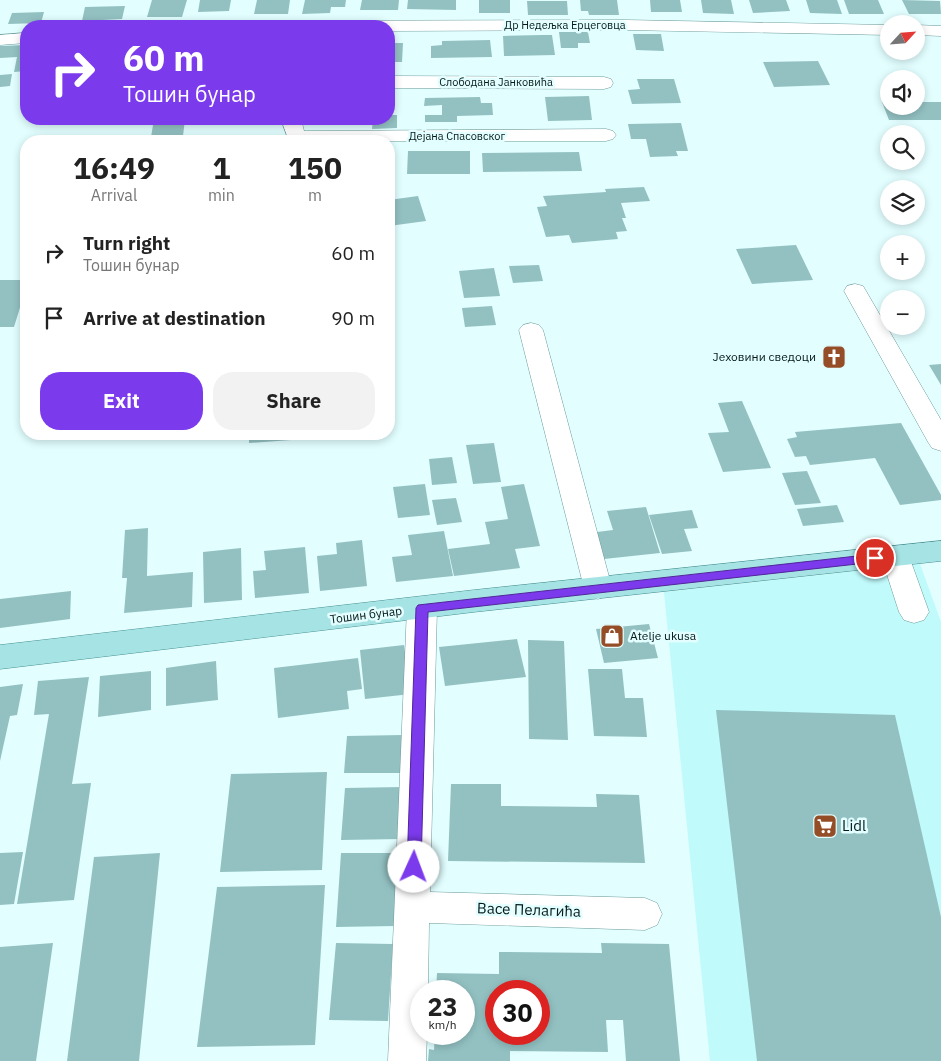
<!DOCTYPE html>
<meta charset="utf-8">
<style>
:root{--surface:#fff;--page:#f2f2f2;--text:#222;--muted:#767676;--accent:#7c3aed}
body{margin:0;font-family:"IBM Plex Sans",sans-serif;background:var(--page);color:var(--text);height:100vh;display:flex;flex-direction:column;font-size:19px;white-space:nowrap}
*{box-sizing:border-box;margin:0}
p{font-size:16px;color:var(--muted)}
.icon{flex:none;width:28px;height:28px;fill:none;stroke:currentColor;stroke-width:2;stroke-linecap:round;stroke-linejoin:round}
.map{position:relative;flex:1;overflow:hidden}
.drawer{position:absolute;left:20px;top:135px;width:375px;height:305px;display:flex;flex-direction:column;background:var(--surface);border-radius:20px;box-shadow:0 2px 8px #0003}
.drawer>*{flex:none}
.banner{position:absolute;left:20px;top:20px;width:375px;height:105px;border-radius:20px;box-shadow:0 2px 8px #0003;background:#7c3aed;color:#fff;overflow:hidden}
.needle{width:32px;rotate:64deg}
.buttons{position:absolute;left:880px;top:15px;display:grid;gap:10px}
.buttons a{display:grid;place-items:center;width:45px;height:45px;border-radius:50%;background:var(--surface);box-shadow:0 2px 8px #0003;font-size:25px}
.speed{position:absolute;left:410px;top:980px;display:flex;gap:10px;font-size:25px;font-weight:700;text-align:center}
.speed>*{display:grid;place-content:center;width:65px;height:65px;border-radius:50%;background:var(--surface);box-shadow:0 2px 8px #0003;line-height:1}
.speed small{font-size:12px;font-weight:400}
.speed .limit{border:8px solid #d22;background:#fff;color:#111}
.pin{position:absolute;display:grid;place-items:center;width:42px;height:42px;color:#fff;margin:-21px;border:2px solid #fff;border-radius:50%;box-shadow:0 1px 5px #0007}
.me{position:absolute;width:55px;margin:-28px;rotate:2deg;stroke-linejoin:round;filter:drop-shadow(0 0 4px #0008)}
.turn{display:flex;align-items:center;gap:18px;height:105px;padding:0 20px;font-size:22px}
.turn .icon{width:65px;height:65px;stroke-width:2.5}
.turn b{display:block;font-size:35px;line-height:42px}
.eta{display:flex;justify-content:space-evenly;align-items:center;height:85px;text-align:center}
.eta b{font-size:30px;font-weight:700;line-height:35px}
.cta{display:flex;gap:10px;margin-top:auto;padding:10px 20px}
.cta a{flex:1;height:58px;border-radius:20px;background:var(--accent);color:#fff;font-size:20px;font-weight:700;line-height:58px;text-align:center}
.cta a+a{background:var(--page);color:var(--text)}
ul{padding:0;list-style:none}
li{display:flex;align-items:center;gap:15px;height:65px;padding:0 20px}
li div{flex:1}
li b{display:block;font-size:19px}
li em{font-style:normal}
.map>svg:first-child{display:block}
.built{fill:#c0fafb}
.building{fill:#93c1c2;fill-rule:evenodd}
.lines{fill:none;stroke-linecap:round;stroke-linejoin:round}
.minor-casing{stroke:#6d9a9a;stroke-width:1}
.major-casing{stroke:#479091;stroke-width:1}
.minor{fill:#fff;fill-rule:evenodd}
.major{fill:#a6e3e4;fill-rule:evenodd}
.route{fill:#7c3aed;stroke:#51269a}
.labels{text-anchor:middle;stroke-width:5;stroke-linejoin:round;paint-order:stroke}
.far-street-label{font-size:11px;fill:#061818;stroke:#e2feff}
.poi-label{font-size:12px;fill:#061818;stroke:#e2feff;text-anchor:end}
.street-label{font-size:12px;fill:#061818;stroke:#e2feff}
.near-poi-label{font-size:15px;fill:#061818;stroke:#e2feff;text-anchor:start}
.near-street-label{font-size:15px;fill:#061818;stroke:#e2feff}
</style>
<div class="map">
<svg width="941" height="1061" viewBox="0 0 941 1061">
<rect width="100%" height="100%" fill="#e2feff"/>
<path class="built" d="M920 564 941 622V1061H710L664 592Z"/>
<path class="building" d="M152 0H187L182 17H147Z
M200 0H231L229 11 198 12Z
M257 0H290L288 14H254Z
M305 0H346L345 7H331L330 13 302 14Z
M362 0H399L398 10H360Z
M408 0H456V10L407 9Z
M479 0H510V13H479Z
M580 0H617L619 15H589L588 11H581Z
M650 0H680L682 12H651Z
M701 0H731L734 14 703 13Z
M749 0H786L790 11 753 13Z
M806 0H837L842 14 810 13Z
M844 0H878L884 14H849Z
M902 0 940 1 941 14H909Z
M527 1H567L568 15H528Z
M125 6 122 19 82 21 85 7Z
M44 12 41 23 8 24 12 13Z
M559 32H588L590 43H578V48H561Z
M633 34H661L664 51 636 50Z
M542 35H552L555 55 504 56 503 36Z
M490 40 492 57 431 58V46L442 45V41Z
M389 43H403L402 62H389Z
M26 45V71L14 72 17 57 0 58V46Z
M818 61 830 85 774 87 763 62Z
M12 74 10 86 0 87V75Z
M637 79H674L681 103 632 104 628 90 640 89Z
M589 96 592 120 548 121 545 97Z
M480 97 481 103H492L493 115 457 116V122H425V115H442V105L424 106 425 98Z
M882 102H889V106H916V102H941V120H889Z
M389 115H397V128L372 129 373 119H389Z
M154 119H185L183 136 151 137Z
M681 123 688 151H676L678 156 650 157 646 139H631L628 124Z
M408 151H470V174H407Z
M579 152 582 171 483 172 482 153Z
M644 187 650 201 621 203 626 218H622L627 231 616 232 618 239 572 243 569 235 546 237 537 207 547 206 543 196 606 192 605 189Z
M418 196 426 221 389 226V200Z
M796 245 813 280 752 284 736 249Z
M539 265 543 281 513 283 509 266Z
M494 268 500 296 464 298 459 271Z
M0 280H26V288L14 327H0Z
M492 306 496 325 465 327 462 308Z
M941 364V385L929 365Z
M742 401 771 468 723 472 708 433 729 432 718 403Z
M901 423 941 495V500L900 505 875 458 810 465 806 456 795 457 787 439 797 437 795 432Z
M249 434H290L291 440 249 443Z
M494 443 501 482 473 484 466 445Z
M452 457 457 483 432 485 429 459Z
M807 471 821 503 795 505 782 473Z
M425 484 430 515 398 518 393 487Z
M524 484 540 546 515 549 520 568 454 576 448 549 490 544 485 522 508 519 501 487Z
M456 498 462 522 437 525 432 500Z
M837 505 844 522 803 526 797 509Z
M646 507 660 553 604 559 597 532 613 530 607 511Z
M692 510 698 528 684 529 692 551 662 554 649 515Z
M148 528 147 576 193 572 192 607 124 613 127 578H122L125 530Z
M444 531 453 576 396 582 392 557 412 555 408 535Z
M362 540 367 586 320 591 317 556 337 554 336 543Z
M305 547 309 593 255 598 253 571 266 570 264 551Z
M241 548 242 600 204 603 203 552Z
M71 591 70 619 0 628V599Z
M649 624 658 658 604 663 596 629Z
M517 639 526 677 445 686 439 647Z
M528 640 564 641 568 740 529 739Z
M404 645 411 694 365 699 360 650Z
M358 658 362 689 347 691 349 709 278 718 274 668Z
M216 661 218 700 166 706V668Z
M588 669H622L625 698H643L647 737 594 736Z
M151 671V710L98 717 100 676Z
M89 677 72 784 91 783 74 900 17 904 49 714 34 715 38 681Z
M23 684 17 715 10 716 0 761V687Z
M716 710 895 715 941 917V1061H757Z
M403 735 402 773H344L347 736Z
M327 772 322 870 220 872 231 774Z
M451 784H501V806L597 807 596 794 639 795 645 863 448 861Z
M402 787 401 839 341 840 345 788Z
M23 852 14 904 0 905V853Z
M160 853 139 1061H67L94 857Z
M341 853H397L395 926 336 927Z
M325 885 315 1045 197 1047 217 887Z
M53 943 36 1061H0V947Z
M336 943 393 944 388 1021 329 1020Z
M601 943 669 944 680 1061H626L623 1020H606L608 1052 510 1051V1061H428L429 1049 434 1050 435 1034H464V991H436L437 973 499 974V952L602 953ZM496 991H539V1034H496Z"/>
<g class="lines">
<g class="minor-casing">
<path id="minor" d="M625 20 889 25V35L625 30 389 31V26H231L234 22 240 21Z
M916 25 941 26V36L916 35Z
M26 33V43L0 45V35Z
M389 76 604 77 611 79 613 83 611 87 604 89 389 88Z
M281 119H301L304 131 606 129 613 131 616 135 613 139 606 141H289Z
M855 284 863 286 866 291 941 420V451L932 448 928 442 844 291 847 286Z
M531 323 539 325 543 330 612 588 608 595 598 599 588 595 584 588 519 330 523 325Z
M895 546 905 549 909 556 929 612 924 620 914 623 904 620 899 612 881 556 885 549Z
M422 597 432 600 437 608 430 892 645 898 657 903 662 914 657 925 645 930 429 923 428 991H421V1034H427L426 1061H388L407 608 412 600Z"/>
</g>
<g class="major-casing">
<path id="major" d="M941 541V561L474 612 0 669V645L474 590Z"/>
</g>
<use href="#minor" class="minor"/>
<use href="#major" class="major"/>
</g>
<path class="route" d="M875 554 881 558 875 562 428 612 421 867 419 872 414 873 409 872 407 867 416 608 418 605Z"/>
<defs>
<g id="church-square" transform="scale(1.25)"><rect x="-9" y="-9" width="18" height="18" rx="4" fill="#944d27" stroke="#e2feff"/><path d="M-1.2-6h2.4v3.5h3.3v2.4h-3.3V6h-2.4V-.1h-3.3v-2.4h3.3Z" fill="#fff"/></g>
<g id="shop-square" transform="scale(1.25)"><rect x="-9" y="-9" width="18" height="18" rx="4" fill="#944d27" stroke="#e2feff"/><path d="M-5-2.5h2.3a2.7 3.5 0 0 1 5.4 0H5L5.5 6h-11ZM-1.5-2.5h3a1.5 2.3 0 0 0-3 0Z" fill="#fff"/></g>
<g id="supermarket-square" transform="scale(1.25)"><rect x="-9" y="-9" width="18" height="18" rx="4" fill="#944d27" stroke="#e2feff"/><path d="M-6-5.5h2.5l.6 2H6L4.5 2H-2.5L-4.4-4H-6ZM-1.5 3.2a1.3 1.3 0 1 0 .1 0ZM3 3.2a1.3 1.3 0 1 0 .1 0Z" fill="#fff"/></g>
</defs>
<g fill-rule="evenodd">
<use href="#church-square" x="834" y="357"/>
<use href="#shop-square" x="612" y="636"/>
<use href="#supermarket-square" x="825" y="826"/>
</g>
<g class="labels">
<g class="far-street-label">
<text x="565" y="29">Др Недељка Ерцеговца</text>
<text x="496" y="86">Слободана Јанковића</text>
<text x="457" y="140">Дејана Спасовског</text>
</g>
<g class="poi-label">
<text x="816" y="361">Јеховини сведоци</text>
<text x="630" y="640" text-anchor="start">Atelje ukusa</text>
</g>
<g class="street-label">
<text transform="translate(366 615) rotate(-7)" y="4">Тошин бунар</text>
</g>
<g class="near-poi-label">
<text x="842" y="831">Lidl</text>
</g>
<g class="near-street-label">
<text transform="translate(529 910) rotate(2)" y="5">Васе Пелагића</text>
</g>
</g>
</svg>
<div class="buttons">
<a><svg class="needle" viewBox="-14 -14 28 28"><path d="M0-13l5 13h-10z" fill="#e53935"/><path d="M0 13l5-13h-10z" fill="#767676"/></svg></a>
<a><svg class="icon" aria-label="sound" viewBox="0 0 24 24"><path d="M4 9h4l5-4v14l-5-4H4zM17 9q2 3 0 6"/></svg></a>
<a><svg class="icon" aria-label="search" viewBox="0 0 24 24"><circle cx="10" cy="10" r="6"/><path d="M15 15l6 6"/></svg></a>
<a><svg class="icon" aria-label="layers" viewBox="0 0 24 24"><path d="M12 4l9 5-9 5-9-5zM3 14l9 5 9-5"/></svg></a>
<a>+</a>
<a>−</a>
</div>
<div class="speed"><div>23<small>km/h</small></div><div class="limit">30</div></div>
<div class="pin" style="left:875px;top:558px;background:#d93025"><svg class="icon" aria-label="arrive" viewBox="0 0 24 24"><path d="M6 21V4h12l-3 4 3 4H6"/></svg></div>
<svg class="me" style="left:414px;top:867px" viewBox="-20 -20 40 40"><circle r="19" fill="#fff"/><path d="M0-13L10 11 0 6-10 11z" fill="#7c3aed"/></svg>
<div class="banner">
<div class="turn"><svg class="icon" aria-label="right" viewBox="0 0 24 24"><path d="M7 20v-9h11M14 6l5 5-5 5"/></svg><div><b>60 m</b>Тошин бунар</div></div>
</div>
<section class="drawer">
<div class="eta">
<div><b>16:49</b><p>Arrival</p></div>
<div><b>1</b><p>min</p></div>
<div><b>150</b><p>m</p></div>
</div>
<ul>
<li><svg class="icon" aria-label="right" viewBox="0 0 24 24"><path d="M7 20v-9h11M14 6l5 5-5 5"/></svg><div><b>Turn right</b><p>Тошин бунар</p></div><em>60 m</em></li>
<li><svg class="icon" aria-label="arrive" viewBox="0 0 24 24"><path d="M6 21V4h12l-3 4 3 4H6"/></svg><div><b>Arrive at destination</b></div><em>90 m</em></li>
</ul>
<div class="cta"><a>Exit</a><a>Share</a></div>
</section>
</div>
